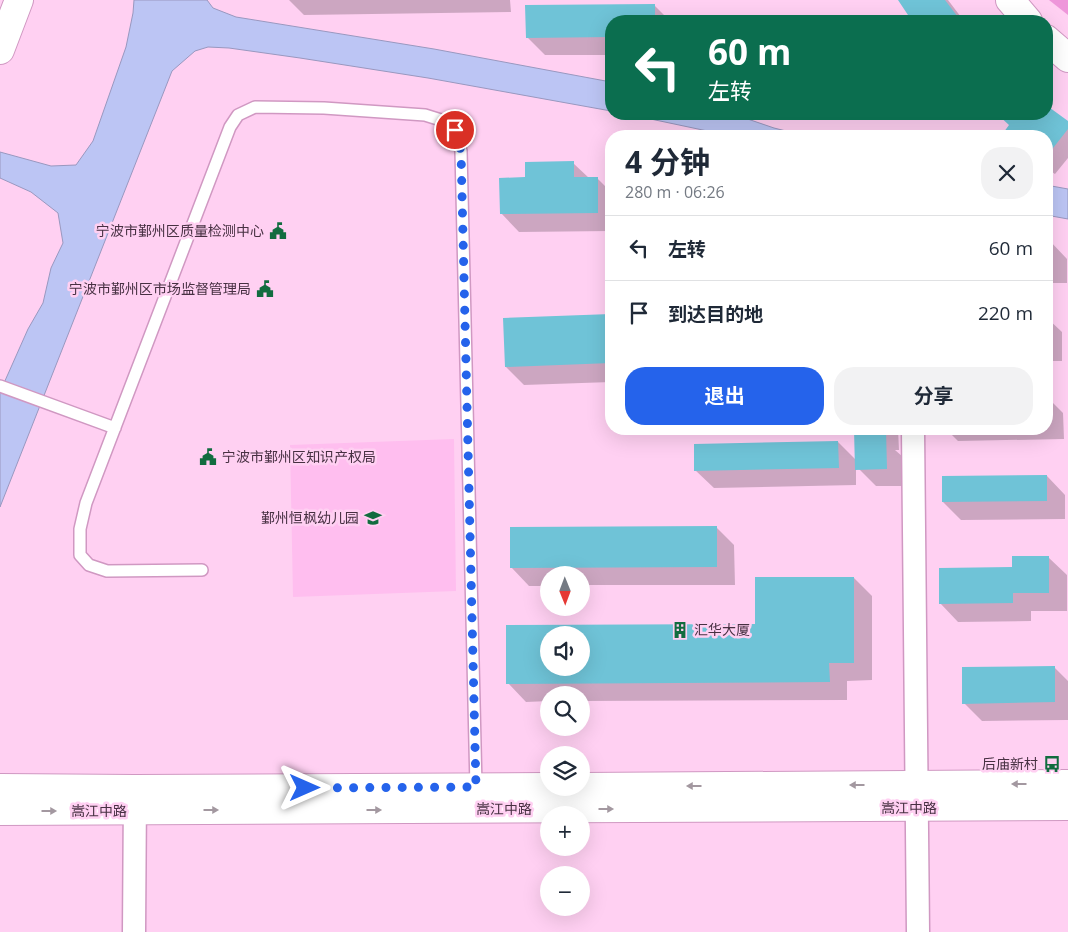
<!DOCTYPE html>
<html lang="zh">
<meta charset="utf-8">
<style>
:root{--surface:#fff;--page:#f2f2f3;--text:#1f2937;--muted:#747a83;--line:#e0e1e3;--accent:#2563eb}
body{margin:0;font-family:"Open Sans","Noto Sans SC",sans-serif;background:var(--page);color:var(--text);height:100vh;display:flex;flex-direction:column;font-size:19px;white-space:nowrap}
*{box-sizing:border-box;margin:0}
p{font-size:16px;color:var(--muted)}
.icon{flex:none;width:28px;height:28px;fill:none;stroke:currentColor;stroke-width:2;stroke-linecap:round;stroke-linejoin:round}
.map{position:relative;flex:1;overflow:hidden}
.drawer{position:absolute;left:605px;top:130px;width:448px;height:305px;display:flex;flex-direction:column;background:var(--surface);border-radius:20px;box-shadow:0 5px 20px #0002}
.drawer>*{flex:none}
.top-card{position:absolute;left:605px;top:15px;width:448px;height:105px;border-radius:20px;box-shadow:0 5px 20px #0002;background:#0b6e4f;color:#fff;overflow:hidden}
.needle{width:32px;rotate:179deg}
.fabs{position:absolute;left:540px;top:566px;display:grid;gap:10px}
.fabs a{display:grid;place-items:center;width:50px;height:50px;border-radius:50%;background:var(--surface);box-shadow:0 5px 20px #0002;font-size:25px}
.pin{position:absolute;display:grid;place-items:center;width:42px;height:42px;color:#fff;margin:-21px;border:2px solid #fff;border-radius:50%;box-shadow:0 1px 5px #0007}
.me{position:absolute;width:55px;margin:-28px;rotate:90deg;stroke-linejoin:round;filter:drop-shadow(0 0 4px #0008)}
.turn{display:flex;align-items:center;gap:18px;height:105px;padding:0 20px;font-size:22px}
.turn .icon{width:65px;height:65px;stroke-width:2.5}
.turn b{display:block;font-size:35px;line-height:42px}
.round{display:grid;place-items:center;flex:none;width:52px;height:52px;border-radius:20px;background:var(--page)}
.overview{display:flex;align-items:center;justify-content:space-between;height:85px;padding:0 20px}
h1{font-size:30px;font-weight:700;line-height:38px}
.cta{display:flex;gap:10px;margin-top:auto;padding:10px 20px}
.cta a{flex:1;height:58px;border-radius:20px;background:var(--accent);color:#fff;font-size:20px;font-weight:700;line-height:58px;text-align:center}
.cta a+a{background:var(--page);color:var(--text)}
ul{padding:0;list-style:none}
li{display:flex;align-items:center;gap:15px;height:65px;padding:0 20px;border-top:1px solid var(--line)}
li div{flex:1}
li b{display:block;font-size:19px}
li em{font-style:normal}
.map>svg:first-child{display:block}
.built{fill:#ffbeef}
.green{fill:#ee96da}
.water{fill:#bcc5f4;stroke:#9998bf}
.shadow{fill:#0003;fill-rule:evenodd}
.building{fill:#6fc3d7;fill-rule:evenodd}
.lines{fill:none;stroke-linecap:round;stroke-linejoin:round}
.lane-casing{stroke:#d098c2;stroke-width:14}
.street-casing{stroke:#d098c2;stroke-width:25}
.secondary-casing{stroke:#d098c2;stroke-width:30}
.primary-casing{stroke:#d098c2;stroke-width:30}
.lane{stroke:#fff;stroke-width:11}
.street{stroke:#fff;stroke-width:22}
.secondary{stroke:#fff;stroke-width:28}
.primary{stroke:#fff;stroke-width:28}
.oneway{fill:#a398a0}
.route{stroke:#2563eb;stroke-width:9;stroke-dasharray:0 16.2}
.labels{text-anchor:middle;stroke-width:5;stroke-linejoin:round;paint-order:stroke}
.poi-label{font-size:14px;fill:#473042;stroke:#ffd0f2;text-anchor:end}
.street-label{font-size:14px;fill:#473042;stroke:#ffd0f2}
</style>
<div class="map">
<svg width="1068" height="932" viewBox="0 0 1068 932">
<rect width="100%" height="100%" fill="#ffd0f2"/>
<path class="built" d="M454 439 456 591 293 597 290 445Z"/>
<path class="green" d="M1049 0H1068V15Z"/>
<path class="water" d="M134 0H207L213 8 236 17 434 49 611 82V111L428 78 300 58 229 48 208 47 195 51 172 71 0 507V392L28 329 43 303 51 268 63 243 58 213 31 192 0 178V152L51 166 76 165 93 141 126 47 133 13Z
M627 114H733L774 128 806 136H731Z
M1046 185 1068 189V219L1046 215Z"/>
<path class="shadow" d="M289 0H510L511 12 304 15Z
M899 0H948L964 21H914Z
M654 5 670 21H611V55H545L527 37Z
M883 114H1046L1068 122V158L1055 174 1046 168V136H1004L1011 125 1000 115 886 117Z
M573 163 589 178H597L611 192V231L519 232 501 213 526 178Z
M1049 240 1067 259V283H1046V241Z
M611 315V382L524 385 506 367 504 319Z
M1046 317 1062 332V361H1046Z
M1046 396 1063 413 1064 439 958 441 946 429H1046Z
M856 429H898L899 450H895L903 457V486H876L856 466V485L714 488 695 470 838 442 858 462Z
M1047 476 1065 495V519L961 520 943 502Z
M716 527 734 545 735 585H581V575H549V586H529L511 567Z
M1048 557 1067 575V611H1031V621L958 622 940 603 1014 568Z
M854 578 872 596V680L847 681V700L581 701V695H549V701L526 702 508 683V626L757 625ZM549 635H581V668H549Z
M1054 667 1068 681V720L982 721 964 703Z"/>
<path class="building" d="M898 0H945L961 21H912Z
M655 4V21H611V37L526 38 525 5Z
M1046 105 1068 121V129L1046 157V136H1001L1009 125 997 114H1046Z
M574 161V177H598V213L500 214 499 178 525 177V162Z
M1046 239H1049V266H1046Z
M611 314V363L505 367 503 318Z
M854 429H886L887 469 855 470Z
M838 441 839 468 694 471V444Z
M1047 475V501L942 502V476Z
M717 526V567L510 568V527Z
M1012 556H1049V593H1013V603L939 604V568L1012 567Z
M755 577H854V663H829L830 682 506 684V625L755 624ZM549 635H581V668H549Z
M1055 666V702L962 704V667Z"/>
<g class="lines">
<g class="lane-casing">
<path id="lane" d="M0 386 115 428
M202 570 107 571 89 565 80 555V529L86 503 230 127 238 115 255 107 324 108 425 115 441 120 455 130 461 151 476 787"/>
</g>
<g class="street-casing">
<path id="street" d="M913 429 918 932
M134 932 135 793"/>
</g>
<g class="secondary-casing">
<path id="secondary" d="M1010 0 1028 21
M1046 39 1068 58
M581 787 1068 784
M0 788 135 789 549 787
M0 811 1068 806"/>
</g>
<g class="primary-casing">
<path id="primary" d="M0 50 19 0"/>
</g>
<use href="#lane" class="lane"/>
<use href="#street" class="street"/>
<use href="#secondary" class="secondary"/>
<use href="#primary" class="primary"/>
</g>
<defs><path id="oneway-solid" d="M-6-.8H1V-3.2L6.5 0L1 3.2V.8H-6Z" transform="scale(1.25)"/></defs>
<g class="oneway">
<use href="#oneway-solid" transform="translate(1019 784) rotate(180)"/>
<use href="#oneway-solid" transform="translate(857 785) rotate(180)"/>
<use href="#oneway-solid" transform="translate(694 786) rotate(180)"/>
<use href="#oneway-solid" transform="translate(606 809)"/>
<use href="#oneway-solid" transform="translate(211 810)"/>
<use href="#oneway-solid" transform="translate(374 810)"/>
<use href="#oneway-solid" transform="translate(49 811)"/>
</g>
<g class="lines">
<path class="route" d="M305 788 476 787 461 151 455 130"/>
</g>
<defs>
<g id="civic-bare" transform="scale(1.35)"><path d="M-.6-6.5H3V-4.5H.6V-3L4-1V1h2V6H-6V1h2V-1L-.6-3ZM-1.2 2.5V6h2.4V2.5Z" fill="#116c3f" stroke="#ffd0f2" stroke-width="2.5" paint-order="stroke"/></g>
<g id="school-bare" transform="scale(1.35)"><path d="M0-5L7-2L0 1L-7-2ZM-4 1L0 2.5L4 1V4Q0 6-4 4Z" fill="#116c3f" stroke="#ffd0f2" stroke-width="2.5" paint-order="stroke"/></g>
<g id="building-bare" transform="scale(1.35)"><path d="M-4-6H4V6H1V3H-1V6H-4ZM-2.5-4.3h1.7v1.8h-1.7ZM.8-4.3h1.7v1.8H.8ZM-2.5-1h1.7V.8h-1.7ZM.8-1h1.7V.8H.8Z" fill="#116c3f" stroke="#ffd0f2" stroke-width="2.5" paint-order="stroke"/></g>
<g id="bus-bare" transform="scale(1.35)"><path d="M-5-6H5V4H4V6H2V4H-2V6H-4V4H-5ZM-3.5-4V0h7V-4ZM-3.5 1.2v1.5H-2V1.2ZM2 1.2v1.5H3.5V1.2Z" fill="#116c3f" stroke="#ffd0f2" stroke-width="2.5" paint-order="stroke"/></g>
</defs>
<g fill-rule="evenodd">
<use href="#civic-bare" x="278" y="231"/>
<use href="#civic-bare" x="265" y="289"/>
<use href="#civic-bare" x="208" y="457"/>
<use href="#school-bare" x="373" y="518"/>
<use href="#building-bare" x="680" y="630"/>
<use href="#bus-bare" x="1052" y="764"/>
</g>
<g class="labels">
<g class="poi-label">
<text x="264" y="236">宁波市鄞州区质量检测中心</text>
<text x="251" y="294">宁波市鄞州区市场监督管理局</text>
<text x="222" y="462" text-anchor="start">宁波市鄞州区知识产权局</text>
<text x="359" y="523">鄞州恒枫幼儿园</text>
<text x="694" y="635" text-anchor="start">汇华大厦</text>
<text x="1038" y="769">后庙新村</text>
</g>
<g class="street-label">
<text x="909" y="813">嵩江中路</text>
<text x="504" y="814">嵩江中路</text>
<text x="99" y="816">嵩江中路</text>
</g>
</g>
</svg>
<div class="fabs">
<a><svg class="needle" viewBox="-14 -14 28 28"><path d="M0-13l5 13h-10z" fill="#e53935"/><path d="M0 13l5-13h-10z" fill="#747a83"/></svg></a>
<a><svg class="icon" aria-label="sound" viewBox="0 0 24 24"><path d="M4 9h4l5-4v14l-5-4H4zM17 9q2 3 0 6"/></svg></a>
<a><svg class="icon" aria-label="search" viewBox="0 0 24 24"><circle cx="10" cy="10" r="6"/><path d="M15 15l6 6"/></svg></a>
<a><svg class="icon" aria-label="layers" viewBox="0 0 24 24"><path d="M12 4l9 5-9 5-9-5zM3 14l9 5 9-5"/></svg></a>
<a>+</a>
<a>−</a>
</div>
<div class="pin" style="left:455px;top:130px;background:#d93025"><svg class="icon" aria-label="arrive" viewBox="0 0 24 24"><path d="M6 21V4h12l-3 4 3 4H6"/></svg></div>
<svg class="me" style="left:305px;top:788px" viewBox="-20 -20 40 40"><path d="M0-17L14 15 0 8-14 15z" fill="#2563eb" stroke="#fff" stroke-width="4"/></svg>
<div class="top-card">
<div class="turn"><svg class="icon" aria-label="left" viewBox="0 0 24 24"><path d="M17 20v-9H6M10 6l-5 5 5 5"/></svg><div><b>60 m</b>左转</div></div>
</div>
<section class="drawer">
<div class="overview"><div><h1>4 分钟</h1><p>280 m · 06:26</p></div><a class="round"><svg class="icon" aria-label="close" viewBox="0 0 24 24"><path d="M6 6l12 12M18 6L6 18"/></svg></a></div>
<ul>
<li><svg class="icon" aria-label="left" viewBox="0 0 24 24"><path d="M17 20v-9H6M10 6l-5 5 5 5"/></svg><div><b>左转</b></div><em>60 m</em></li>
<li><svg class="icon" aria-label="arrive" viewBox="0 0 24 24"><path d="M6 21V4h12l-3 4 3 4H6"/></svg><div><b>到达目的地</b></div><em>220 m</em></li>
</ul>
<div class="cta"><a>退出</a><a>分享</a></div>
</section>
</div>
